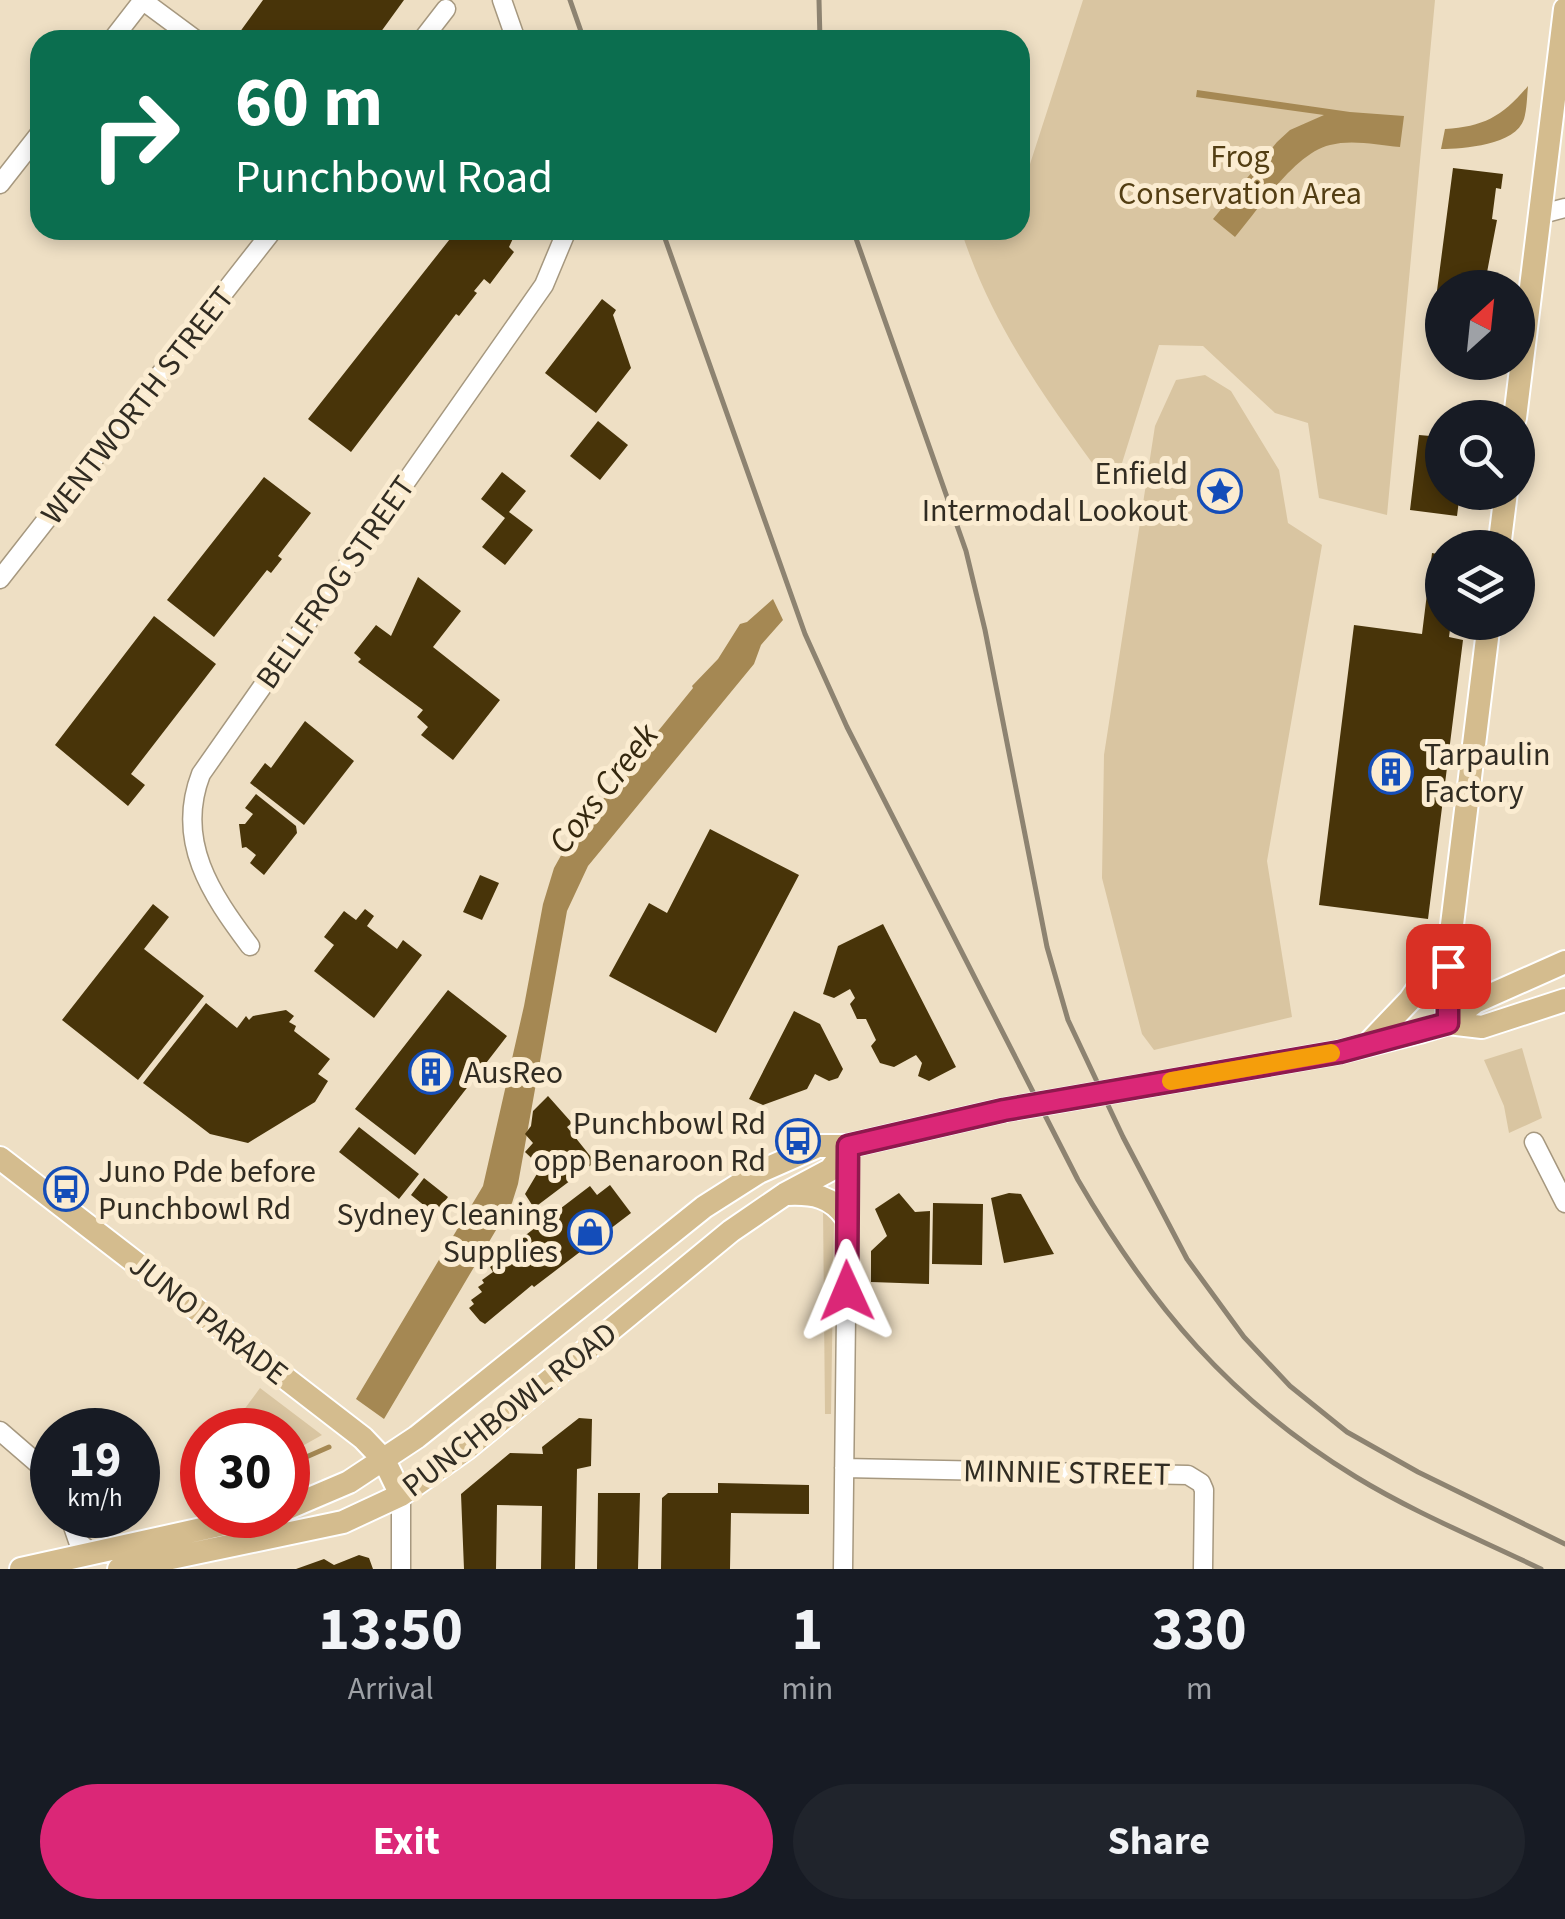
<!DOCTYPE html>
<style>
:root{--surface:#171b24;--page:#20242c;--text:#f1f3f6;--muted:#9ea1a6;--accent:#db2777}
body{margin:0;font-family:"Source Sans 3",sans-serif;background:var(--page);color:var(--text);height:100vh;display:flex;flex-direction:column;font-size:38px;white-space:nowrap}
*{box-sizing:border-box;margin:0}
p{font-size:32px;color:var(--muted)}
.icon{flex:none;width:55px;height:55px;fill:none;stroke:currentColor;stroke-width:2;stroke-linecap:round;stroke-linejoin:round}
.map{position:relative;height:1569px;overflow:hidden}
.side{display:flex;flex-direction:column;background:var(--surface);flex:1}
.side>*{flex:none}
.hud{position:absolute;left:30px;top:30px;width:1000px;height:210px;border-radius:30px;box-shadow:0 5px 15px #0003;background:#0b6e4f;color:#fff;overflow:hidden}
.needle{width:65px;rotate:27deg}
.controls{position:absolute;left:1425px;top:270px;display:grid;gap:20px}
.controls a{display:grid;place-items:center;width:110px;height:110px;border-radius:50%;background:var(--surface);box-shadow:0 5px 15px #0003;font-size:50px}
.speed{position:absolute;left:30px;top:1408px;display:flex;gap:20px;font-size:50px;font-weight:700;text-align:center}
.speed>*{display:grid;place-content:center;width:130px;height:130px;border-radius:50%;background:var(--surface);box-shadow:0 5px 15px #0003;line-height:1}
.speed small{font-size:25px;font-weight:400}
.speed .limit{border:15px solid #d22;background:#fff;color:#111}
.pin{position:absolute;display:grid;place-items:center;width:85px;height:85px;color:#fff;margin:-42px;border-radius:20px;box-shadow:0 5px 15px #0006}
.me{position:absolute;width:110px;margin:-55px;rotate:359deg;stroke-linejoin:round;filter:drop-shadow(0 0 8px #0008)}
.turn{display:flex;align-items:center;gap:35px;height:210px;padding:0 40px;font-size:45px}
.turn .icon{width:130px;height:130px;stroke-width:2.5}
.turn b{display:block;font-size:70px;line-height:85px}
.eta{display:flex;justify-content:space-evenly;align-items:center;height:170px;text-align:center}
.eta b{font-size:60px;font-weight:700;line-height:70px}
.action{display:flex;gap:20px;margin-top:auto;padding:20px 40px}
.action a{flex:1;height:115px;border-radius:60px;background:var(--accent);color:#fff;font-size:40px;font-weight:700;line-height:115px;text-align:center}
.action a+a{background:var(--page);color:var(--text)}
.map>svg:first-child{display:block}
.green{fill:#d9c5a1}
.water{fill:#a58853}
.lines{fill:none;stroke-linecap:round;stroke-linejoin:round}
.stream{stroke:#a58853;stroke-width:5}
.building{fill:#483409}
.minor-casing{stroke:#a6987f;stroke-width:21}
.major-casing{stroke:#fff;stroke-width:26}
.minor{stroke:#fff;stroke-width:18}
.major{stroke:#d4bc8e;stroke-width:22}
.rail{stroke:#8d8371;stroke-width:5}
.major-bridge-casing{stroke:#fff;stroke-width:26;stroke-linecap:butt}
.major-bridge{stroke:#d4bc8e;stroke-width:22}
.route-casing{stroke:#8e194d;stroke-width:25}
.route{stroke:#db2777;stroke-width:18}
.slow{stroke:#f59e0b;stroke-width:18}
.labels{text-anchor:middle;stroke-width:10;stroke-linejoin:round;paint-order:stroke}
.park-label{font-size:32px;fill:#533e13;stroke:#fbecd1}
.street-label{font-size:32px;fill:#312c22;stroke:#fbecd1}
.poi-label{font-size:32px;fill:#312c22;stroke:#fbecd1;text-anchor:end}
.water-label{font-size:35px;font-style:italic;fill:#34270e;stroke:#fbecd1}
</style>
<div class="map">
<svg width="1565" height="1569" viewBox="0 0 1565 1569">
<rect width="100%" height="100%" fill="#eedfc4"/>
<path class="green" d="M1083 0H1435L1387 515 1319 498 1308 423 1275 413 1203 346 1159 345 1117 479H1104C1045 398 992 326 961 230H1020V195Z
M1205 375 1231 391 1279 470 1288 523 1322 545 1267 861 1292 1017 1154 1050 1142 1034 1102 878 1104 755 1155 426 1176 380Z
M1522 1048 1542 1118 1509 1133 1504 1106 1484 1060Z
M823 1207 834 1219 831 1414H825Z
M260 1388 322 1435 288 1454V1430H229Z"/>
<path class="water" d="M1528 86C1527 96 1527 109 1524 119 1516 145 1463 149 1441 149L1445 129C1484 127 1503 116 1528 86Z
M1197 90 1350 112 1404 116 1400 147C1377 145 1352 139 1330 145 1295 153 1258 210 1235 237L1213 219 1277 142 1290 130 1324 115 1196 97Z
M773 599 783 620 761 645 754 664 588 866 567 911 518 1184 512 1203 384 1419 356 1399 483 1186 524 1006 543 904 554 868 569 841 693 688 692 686 718 659 740 624 747 622Z"/>
<g class="lines">
<path class="stream" d="M288 1465 329 1447"/>
</g>
<path class="building" d="M263 0H404L375 40H234Z
M1453 168 1503 174 1501 189 1496 188 1492 219 1497 220 1484 288H1442V330L1432 329Z
M457 230H517L509 247 514 252 490 284 484 279 474 291 477 293 459 316 456 314 351 452 308 419Z
M602 299 616 310 613 315 631 368 596 413 545 373Z
M598 421 628 445 600 480 570 456Z
M1419 435 1442 437V492H1460L1457 516 1410 510Z
M502 472 526 491 509 512 533 530 505 565 482 547 505 518 481 499Z
M264 477 311 513 278 556 282 559 271 573 267 570 214 637 167 600Z
M1432 553 1442 555V622H1451L1449 637 1463 640 1428 919 1319 905 1354 625 1422 634Z
M418 577 461 611 433 647 500 700 453 760 421 735 428 727 417 717 423 710 358 662 361 659 354 653 376 625 391 636Z
M154 616 216 664 131 774 145 785 128 806 55 745Z
M305 721 354 761 304 825 250 783 265 763 271 768Z
M256 794 296 826 297 833 264 875 250 863 256 855 246 847 242 848 239 824H245L253 814 245 808Z
M710 829 799 875 716 1033 609 976 649 903 667 913Z
M480 875 499 883 482 920 463 912Z
M153 904 169 917 144 949 204 996 138 1080 62 1020Z
M365 909 374 916 367 926 397 949 403 940 422 955 374 1018 314 971 334 945 324 937 344 911 356 920Z
M883 924 956 1067 929 1081 918 1076 922 1063 916 1055 894 1067 880 1063 871 1046 876 1040 866 1019H857L850 1004 855 998 850 989 834 998 823 994 838 946Z
M448 990 507 1036 415 1155 355 1109Z
M206 1003 237 1028 246 1016 249 1020 253 1016 286 1010 294 1016 289 1022 296 1026 294 1031 330 1059 318 1074 328 1081 315 1102 248 1143 210 1134 143 1083Z
M794 1011 820 1024 843 1069 838 1078 829 1081 815 1074 807 1089 763 1105 749 1099Z
M548 1096 572 1123 567 1127 595 1162 534 1208 525 1194 541 1167 525 1152 533 1143 525 1134 531 1126 533 1111Z
M359 1127 419 1174 399 1199 339 1152Z
M424 1178 448 1197 435 1214 411 1195Z
M610 1185 631 1213 534 1287 532 1285 485 1324 480 1321 469 1308 474 1304 471 1300 482 1292 478 1287 484 1283 482 1280 493 1272 490 1267 495 1263 493 1260 590 1186 597 1195Z
M899 1193 915 1212 930 1211 929 1284 871 1282V1251L887 1236 875 1209Z
M1009 1193 1021 1194 1054 1254 1004 1263 991 1198Z
M933 1203 983 1204 982 1265 932 1264Z
M579 1418 592 1419 591 1466 577 1469 575 1569H541L542 1506 497 1505 496 1569H464L461 1494 510 1453 543 1454 542 1447Z
M718 1483 809 1485V1514L731 1513 730 1569H661L662 1498 668 1493H718Z
M598 1493H640L638 1569H597Z
M359 1555 369 1558 373 1569H296L324 1559 334 1565Z"/>
<g class="lines">
<g class="minor-casing">
<path id="minor" d="M142 0 196 40
M502 0 516 40
M112 40 143 0
M422 40 446 9
M0 184 40 133
M1542 214 1565 208
M0 579 273 230
M250 946C211 894 175 841 201 774L544 285 567 230
M1534 1142 1565 1203
M0 1431 52 1476
M844 1468 1188 1475 1201 1483 1204 1490 1203 1569
M401 1495V1569
M69 1515 78 1541 92 1554
M843 1569 848 1146"/>
</g>
<g class="major-casing">
<path id="major" d="M1515 418 1565 9
M1499 548 1506 492
M1448 1023 1446 991 1450 941 1489 622
M1448 1023 1482 1027 1565 1000
M1369 1043 1410 1000 1449 943
M1155 1084 1340 1052 1419 1032 1448 1023 1475 1002 1565 962
M0 1158 363 1438 384 1460 401 1495
M788 1194C813 1193 831 1196 846 1217
M288 1508 349 1482 417 1437 704 1207 759 1172 818 1146H848L1004 1110
M21 1569 265 1515
M119 1569 343 1522 401 1495 466 1449 731 1231 785 1194 830 1170 848 1146"/>
</g>
<use href="#minor" class="minor"/>
<use href="#major" class="major"/>
<path class="rail" d="M570 0 584 40
M819 0 820 40
M662 230 805 634 847 727 1078 1180C1151 1306 1230 1400 1356 1477 1415 1513 1479 1539 1541 1569
M853 230 966 551 985 630 1047 947 1068 1020 1123 1137 1187 1259 1244 1337 1290 1386 1347 1432 1418 1472 1565 1544"/>
<g class="major-bridge-casing">
<path id="major-bridge" d="M1004 1110 1155 1084"/>
</g>
<use href="#major-bridge" class="major-bridge"/>
</g>
<g class="lines">
<g class="route-casing">
<path id="route" d="M847 1291 848 1146 1004 1110 1340 1052 1448 1023V966"/>
</g>
<use href="#route" class="route"/>
<path class="slow" d="M1171 1081 1331 1053"/>
</g>
<defs>
<g id="sight-ring" transform="scale(2.25)"><circle r="9.5" fill="#fbecd1" stroke="#144db9" stroke-width="1.5"/><path d="M0-6L1.8-2.2L6-1.7L2.9 1.2L3.7 5.4L0 3.3L-3.7 5.4L-2.9 1.2L-6-1.7L-1.8-2.2Z" fill="#144db9"/></g>
<g id="building-ring" transform="scale(2.25)"><circle r="9.5" fill="#fbecd1" stroke="#144db9" stroke-width="1.5"/><path d="M-4-6H4V6H1V3H-1V6H-4ZM-2.5-4.3h1.7v1.8h-1.7ZM.8-4.3h1.7v1.8H.8ZM-2.5-1h1.7V.8h-1.7ZM.8-1h1.7V.8H.8Z" fill="#144db9"/></g>
<g id="bus-ring" transform="scale(2.25)"><circle r="9.5" fill="#fbecd1" stroke="#144db9" stroke-width="1.5"/><path d="M-5-6H5V4H4V6H2V4H-2V6H-4V4H-5ZM-3.5-4V0h7V-4ZM-3.5 1.2v1.5H-2V1.2ZM2 1.2v1.5H3.5V1.2Z" fill="#144db9"/></g>
<g id="shop-ring" transform="scale(2.25)"><circle r="9.5" fill="#fbecd1" stroke="#144db9" stroke-width="1.5"/><path d="M-5-2.5h2.3a2.7 3.5 0 0 1 5.4 0H5L5.5 6h-11ZM-1.5-2.5h3a1.5 2.3 0 0 0-3 0Z" fill="#144db9"/></g>
</defs>
<g fill-rule="evenodd">
<use href="#sight-ring" x="1220" y="491"/>
<use href="#building-ring" x="1391" y="772"/>
<use href="#building-ring" x="431" y="1072"/>
<use href="#bus-ring" x="798" y="1141"/>
<use href="#bus-ring" x="66" y="1189"/>
<use href="#shop-ring" x="590" y="1232"/>
</g>
<g class="labels">
<g class="park-label">
<text x="1240" y="167">Frog<tspan x="1240" dy="37">Conservation Area</tspan></text>
</g>
<g class="street-label">
<text transform="translate(137 405) rotate(-52)" y="11">WENTWORTH STREET</text>
<text transform="translate(335 582) rotate(-55)" y="11">BELLFROG STREET</text>
<text transform="translate(209 1319) rotate(38)" y="11">JUNO PARADE</text>
<text transform="translate(509 1409) rotate(-38)" y="11">PUNCHBOWL ROAD</text>
<text transform="translate(1067 1472) rotate(1)" y="11">MINNIE STREET</text>
</g>
<g class="poi-label">
<text x="1188" y="484">Enfield<tspan x="1188" dy="37">Intermodal Lookout</tspan></text>
<text x="1424" y="765" text-anchor="start">Tarpaulin<tspan x="1424" dy="37">Factory</tspan></text>
<text x="464" y="1083" text-anchor="start">AusReo</text>
<text x="766" y="1134">Punchbowl Rd<tspan x="766" dy="37">opp Benaroon Rd</tspan></text>
<text x="98" y="1182" text-anchor="start">Juno Pde before<tspan x="98" dy="37">Punchbowl Rd</tspan></text>
<text x="558" y="1225">Sydney Cleaning<tspan x="558" dy="37">Supplies</tspan></text>
</g>
<g class="water-label">
<text transform="translate(603 788) rotate(-52)" y="12">Coxs Creek</text>
</g>
</g>
</svg>
<div class="controls">
<a><svg class="needle" viewBox="-14 -14 28 28"><path d="M0-13l5 13h-10z" fill="#e53935"/><path d="M0 13l5-13h-10z" fill="#9ea1a6"/></svg></a>
<a><svg class="icon" aria-label="search" viewBox="0 0 24 24"><circle cx="10" cy="10" r="6"/><path d="M15 15l6 6"/></svg></a>
<a><svg class="icon" aria-label="layers" viewBox="0 0 24 24"><path d="M12 4l9 5-9 5-9-5zM3 14l9 5 9-5"/></svg></a>
</div>
<div class="speed"><div>19<small>km/h</small></div><div class="limit">30</div></div>
<div class="pin" style="left:1448px;top:966px;background:#d93025"><svg class="icon" aria-label="arrive" viewBox="0 0 24 24"><path d="M6 21V4h12l-3 4 3 4H6"/></svg></div>
<svg class="me" style="left:847px;top:1291px" viewBox="-20 -20 40 40"><path d="M0-17L14 15 0 8-14 15z" fill="#db2777" stroke="#fff" stroke-width="4"/></svg>
<div class="hud">
<div class="turn"><svg class="icon" aria-label="right" viewBox="0 0 24 24"><path d="M7 20v-9h11M14 6l5 5-5 5"/></svg><div><b>60 m</b>Punchbowl Road</div></div>
</div>
</div>
<section class="side">
<div class="eta">
<div><b>13:50</b><p>Arrival</p></div>
<div><b>1</b><p>min</p></div>
<div><b>330</b><p>m</p></div>
</div>
<div class="action"><a>Exit</a><a>Share</a></div>
</section>
